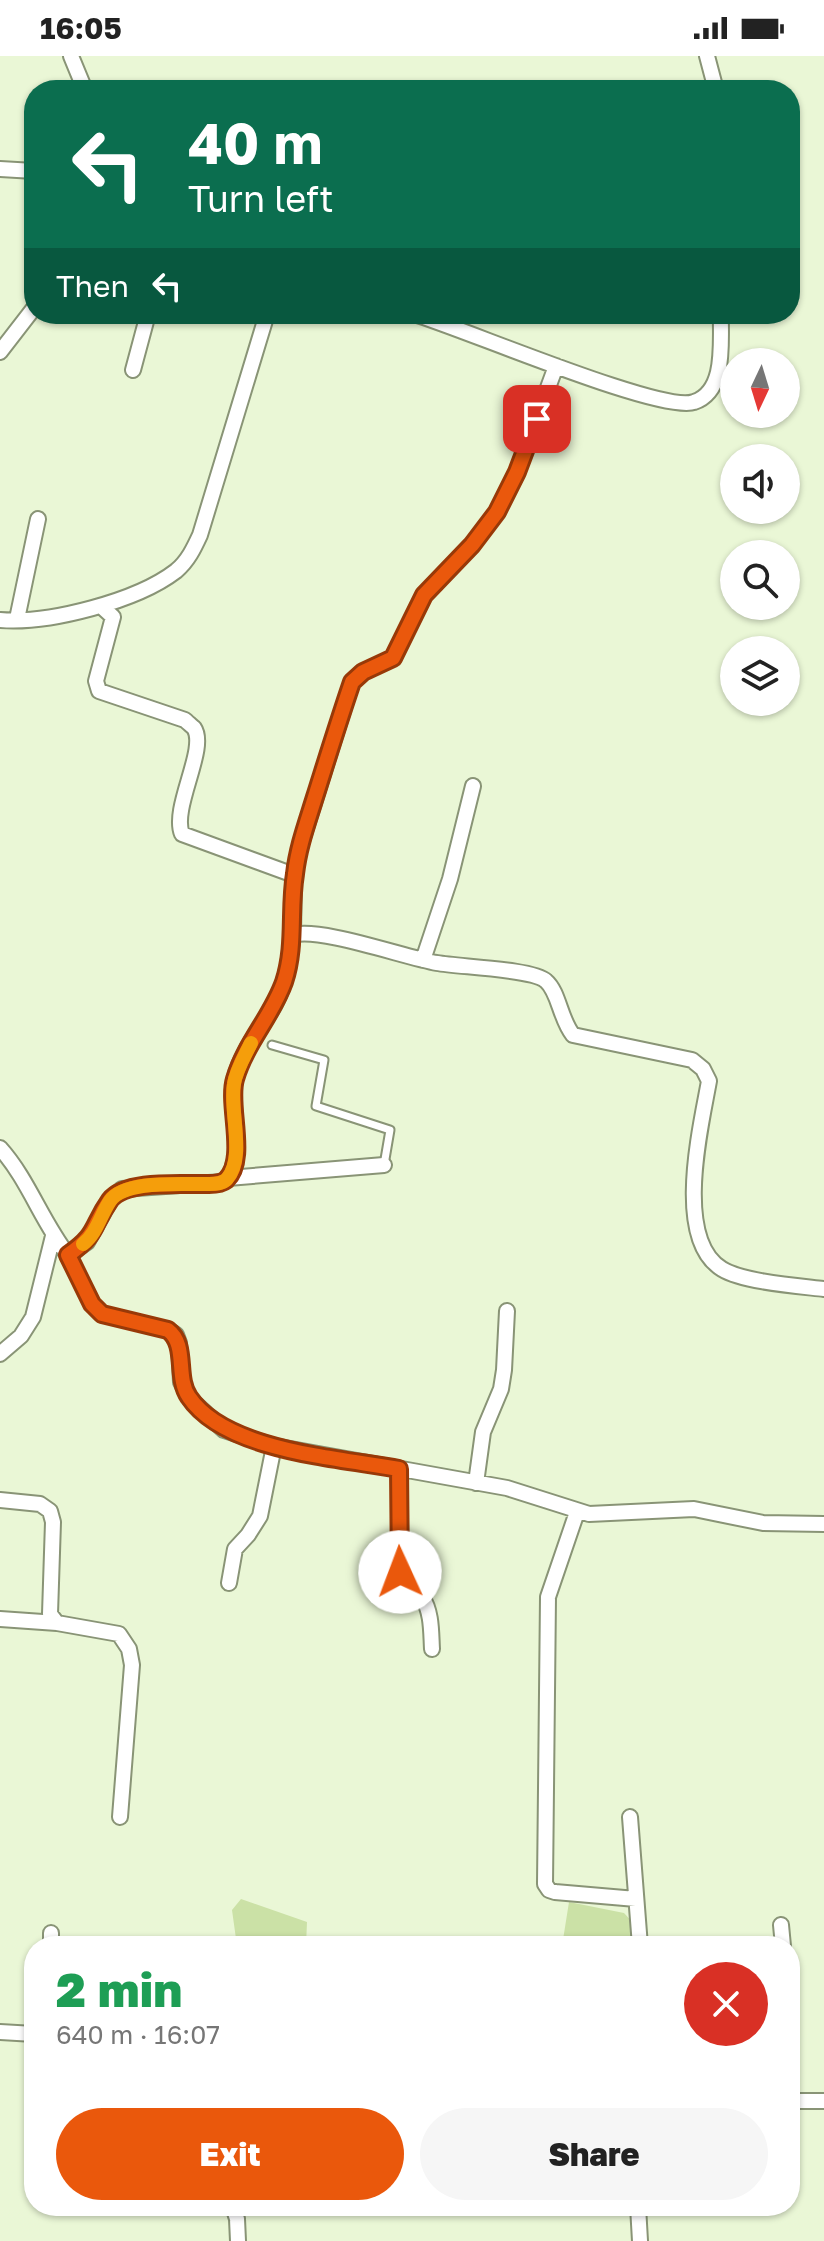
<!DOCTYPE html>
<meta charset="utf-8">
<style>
:root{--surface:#fff;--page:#f6f6f6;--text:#222;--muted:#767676;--accent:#ea580c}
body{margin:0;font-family:"Golos Text",sans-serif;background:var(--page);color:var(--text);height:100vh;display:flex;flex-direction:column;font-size:30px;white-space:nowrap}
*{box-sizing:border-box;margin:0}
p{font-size:26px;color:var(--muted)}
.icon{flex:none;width:44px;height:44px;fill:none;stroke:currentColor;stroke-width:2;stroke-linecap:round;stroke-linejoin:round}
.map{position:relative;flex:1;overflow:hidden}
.side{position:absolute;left:24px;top:1880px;width:776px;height:280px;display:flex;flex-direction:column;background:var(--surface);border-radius:32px;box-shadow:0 2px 6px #0004}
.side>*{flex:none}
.hud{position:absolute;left:24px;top:24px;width:776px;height:244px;border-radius:32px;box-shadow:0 2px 6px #0004;background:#0b6e4f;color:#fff;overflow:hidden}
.needle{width:52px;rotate:184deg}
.tools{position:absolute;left:720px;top:292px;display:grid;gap:16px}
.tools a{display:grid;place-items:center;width:80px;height:80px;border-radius:50%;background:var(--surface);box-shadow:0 2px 6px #0004;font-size:40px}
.pin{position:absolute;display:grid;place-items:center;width:68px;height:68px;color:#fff;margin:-34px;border-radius:16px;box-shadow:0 4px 12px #0006}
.me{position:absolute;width:88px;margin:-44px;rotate:358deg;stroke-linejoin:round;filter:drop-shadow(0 0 6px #0008)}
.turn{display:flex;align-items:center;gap:28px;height:168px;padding:0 32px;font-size:36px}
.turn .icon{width:104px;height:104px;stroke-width:2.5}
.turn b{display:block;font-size:56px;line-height:68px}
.then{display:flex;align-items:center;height:76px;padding:0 32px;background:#0003;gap:16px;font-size:30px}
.round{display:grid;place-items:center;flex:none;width:84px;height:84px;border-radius:42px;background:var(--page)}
.head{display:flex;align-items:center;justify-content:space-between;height:136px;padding:0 32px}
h1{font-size:48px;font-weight:800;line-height:60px;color:#1e9e55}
.button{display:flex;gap:16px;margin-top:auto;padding:16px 32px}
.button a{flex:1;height:92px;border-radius:48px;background:var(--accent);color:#fff;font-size:32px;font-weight:800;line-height:92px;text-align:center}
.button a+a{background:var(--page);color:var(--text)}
.status{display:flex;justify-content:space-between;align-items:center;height:56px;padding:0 40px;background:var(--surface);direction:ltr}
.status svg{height:22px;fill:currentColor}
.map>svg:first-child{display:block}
.water{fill:#cbe1a6}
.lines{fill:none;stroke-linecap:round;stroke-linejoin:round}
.lane-casing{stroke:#899476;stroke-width:11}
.street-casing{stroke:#899476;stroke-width:18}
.lane{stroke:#fff;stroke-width:7}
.street{stroke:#fff;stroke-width:14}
.route-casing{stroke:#983908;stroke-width:20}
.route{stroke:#ea580c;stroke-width:14}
.slow{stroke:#f59e0b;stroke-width:14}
</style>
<div class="status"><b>16:05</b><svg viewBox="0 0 49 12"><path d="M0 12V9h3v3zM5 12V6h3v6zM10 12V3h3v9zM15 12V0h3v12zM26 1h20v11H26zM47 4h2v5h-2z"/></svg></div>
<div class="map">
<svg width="824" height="2185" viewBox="0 0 824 2185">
<rect width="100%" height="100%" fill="#eaf7d6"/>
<path class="water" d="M241 1843 307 1866 306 1890H237L232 1854Z
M569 1846 624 1857 637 1871 638 1890H562Z"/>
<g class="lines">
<g class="lane-casing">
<path id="lane" d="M272 989 324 1004 316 1050 390 1074 384 1109"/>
</g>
<g class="street-casing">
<path id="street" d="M71 0 85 34
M707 0 716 34
M0 113 34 115
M414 258C460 271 662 358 694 346 727 335 720 285 721 258
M0 296 34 252
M133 314 148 258
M101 550 113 561 96 625 99 635 185 664C186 665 193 671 194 672 208 692 171 752 182 778L294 819
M17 563 38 463
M0 564C49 568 137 545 176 515 188 505 194 492 200 479L267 258
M293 879 294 819 300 791 352 626 363 616 393 602 424 539 472 489 497 456 517 416 556 310
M423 904 450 823 473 730
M0 1092C28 1123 42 1166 68 1199L87 1186 111 1143 122 1133 223 1126C247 1106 230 1058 233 1032 236 1002 259 975 274 950 286 929 289 903 293 879 319 871 404 901 437 907 460 911 533 913 546 925 559 936 560 963 573 979L692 1004 703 1013 709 1025C701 1070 673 1183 722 1213 743 1226 798 1230 824 1233
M228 1122 384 1109
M68 1199 92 1248 102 1258 168 1274 176 1279 179 1287 181 1326 190 1343 224 1374 274 1390 507 1432 589 1458 694 1453 763 1467 824 1468
M0 1298 21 1280 33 1261 53 1180
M399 1413 400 1516C406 1527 415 1532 422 1541 432 1556 431 1576 432 1593
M476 1427 483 1376 501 1333 504 1314 507 1255
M0 1444 40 1448 50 1455 53 1466 50 1558 57 1567 119 1578 129 1593 132 1609 120 1761
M577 1456 548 1541 545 1828 549 1834 555 1836 636 1843
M229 1527 235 1493 248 1479 260 1460 274 1390
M0 1563 57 1567
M630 1761 640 1890
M781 1869 783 1890
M51 1890V1877
M0 1976 34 1978
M790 1998V2023
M790 2045H824
M233 2150 237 2163 238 2185
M638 2150 640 2185"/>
</g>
<use href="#lane" class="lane"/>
<use href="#street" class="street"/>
</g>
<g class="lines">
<g class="route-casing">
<path id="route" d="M400 1516 399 1413C339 1402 225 1395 189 1341 175 1321 188 1289 168 1274L102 1258 92 1248 68 1199C99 1177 91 1171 110 1144 126 1123 183 1129 209 1128 214 1128 221 1128 226 1124 248 1103 227 1049 235 1023 245 988 272 960 284 926 296 890 289 854 295 818 298 791 307 767 315 741 327 703 339 664 352 626L363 616 393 602 424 539 472 489 497 456 517 416 537 363"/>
</g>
<use href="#route" class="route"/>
<path class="slow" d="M83 1188C97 1177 100 1160 110 1145 125 1123 183 1129 209 1128 215 1128 222 1128 227 1123 246 1101 229 1054 234 1028 236 1014 245 1000 251 987"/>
</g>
</svg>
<div class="tools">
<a><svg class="needle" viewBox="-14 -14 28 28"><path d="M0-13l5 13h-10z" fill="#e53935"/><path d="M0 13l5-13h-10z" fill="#767676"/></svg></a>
<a><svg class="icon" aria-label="sound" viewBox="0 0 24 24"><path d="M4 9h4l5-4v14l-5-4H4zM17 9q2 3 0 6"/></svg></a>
<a><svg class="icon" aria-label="search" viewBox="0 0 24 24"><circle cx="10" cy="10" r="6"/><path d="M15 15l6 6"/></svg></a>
<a><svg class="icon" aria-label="layers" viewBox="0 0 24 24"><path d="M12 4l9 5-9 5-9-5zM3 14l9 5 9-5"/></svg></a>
</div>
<div class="pin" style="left:537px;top:363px;background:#d93025"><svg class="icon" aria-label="arrive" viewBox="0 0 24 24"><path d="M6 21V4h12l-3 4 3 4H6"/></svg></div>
<svg class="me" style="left:400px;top:1516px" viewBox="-20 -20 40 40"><circle r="19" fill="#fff"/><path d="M0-13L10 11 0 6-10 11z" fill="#ea580c"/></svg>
<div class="hud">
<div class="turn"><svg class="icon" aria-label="left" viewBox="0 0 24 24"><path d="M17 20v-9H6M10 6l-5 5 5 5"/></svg><div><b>40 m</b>Turn left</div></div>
<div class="then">Then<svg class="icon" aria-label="left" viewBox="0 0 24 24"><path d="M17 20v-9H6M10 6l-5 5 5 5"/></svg></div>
</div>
<section class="side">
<div class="head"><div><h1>2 min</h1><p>640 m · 16:07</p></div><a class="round" style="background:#d93025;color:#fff"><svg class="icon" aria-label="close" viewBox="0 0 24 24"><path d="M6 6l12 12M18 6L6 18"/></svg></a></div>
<div class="button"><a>Exit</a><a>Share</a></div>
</section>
</div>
